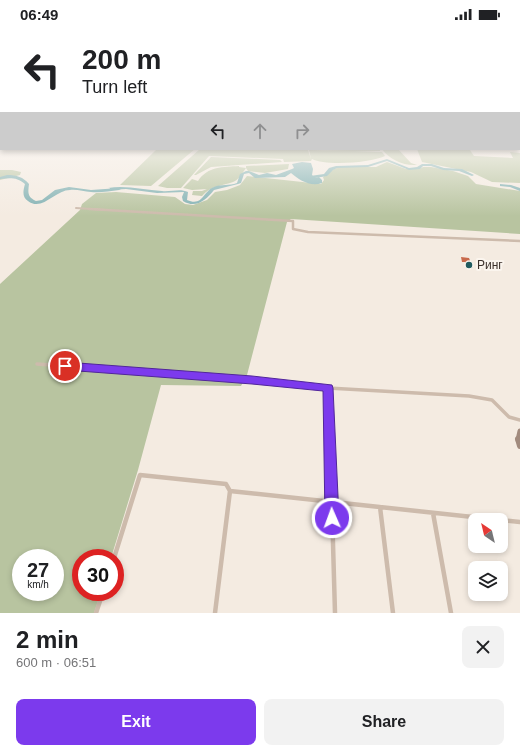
<!DOCTYPE html>
<meta charset="utf-8">
<style>
:root{--surface:#fff;--page:#f2f2f2;--text:#202124;--muted:#757577;--accent:#7c3aed}
body{margin:0;font-family:Arial,sans-serif;background:var(--page);color:var(--text);height:100vh;display:flex;flex-direction:column;font-size:15px;white-space:nowrap}
*{box-sizing:border-box;margin:0}
p{font-size:13px;color:var(--muted)}
.icon{flex:none;width:22px;height:22px;fill:none;stroke:currentColor;stroke-width:2;stroke-linecap:round;stroke-linejoin:round}
.map{position:relative;height:585px;overflow:hidden}
.side{display:flex;flex-direction:column;background:var(--surface);flex:1}
.side>*{flex:none}
.guide{position:absolute;left:0px;top:0px;width:520px;height:122px;box-shadow:0 2px 6px #0003;background:#fff;color:var(--text);overflow:hidden}
.needle{width:26px;rotate:325deg}
.buttons{position:absolute;left:468px;top:485px;display:grid;gap:8px}
.buttons a{display:grid;place-items:center;width:40px;height:40px;border-radius:8px;background:var(--surface);box-shadow:0 2px 6px #0003;font-size:20px}
.speed{position:absolute;left:12px;top:521px;display:flex;gap:8px;font-size:20px;font-weight:700;text-align:center}
.speed>*{display:grid;place-content:center;width:52px;height:52px;border-radius:50%;background:var(--surface);box-shadow:0 2px 6px #0003;line-height:1}
.speed small{font-size:10px;font-weight:400}
.speed .limit{border:6px solid #d22;background:#fff;color:#111}
.pin{position:absolute;display:grid;place-items:center;width:34px;height:34px;color:#fff;margin:-17px;border:2px solid #fff;border-radius:50%;box-shadow:0 1px 4px #0007}
.me{position:absolute;width:44px;margin:-22px;rotate:358deg;stroke-linejoin:round;filter:drop-shadow(0 0 3px #0008)}
.turn{display:flex;align-items:center;gap:14px;height:84px;padding:0 16px;font-size:18px}
.turn .icon{width:52px;height:52px;stroke-width:2.5}
.turn b{display:block;font-size:28px;line-height:34px}
.lanes{display:flex;align-items:center;height:38px;padding:0 16px;background:#0003;justify-content:center;gap:20px;direction:ltr}
.lanes .off{opacity:.35}
.round{display:grid;place-items:center;flex:none;width:42px;height:42px;border-radius:8px;background:var(--page)}
.summary{display:flex;align-items:center;justify-content:space-between;height:68px;padding:0 16px}
h1{font-size:24px;font-weight:600;line-height:30px}
.action{display:flex;gap:8px;margin-top:auto;padding:8px 16px}
.action a{flex:1;height:46px;border-radius:8px;background:var(--accent);color:#fff;font-size:16px;font-weight:600;line-height:46px;text-align:center}
.action a+a{background:var(--page);color:var(--text)}
.status{display:flex;justify-content:space-between;align-items:center;height:28px;padding:0 20px;background:var(--surface);direction:ltr}
.status svg{height:11px;fill:currentColor}
.map>svg:first-child{display:block}
.green{fill:#b8c4a0;fill-rule:evenodd}
.water{fill:#7fb0b2}
.lines{fill:none;stroke-linecap:round;stroke-linejoin:round}
.river{fill:#7fb0b2;fill-rule:evenodd}
.building{fill:#c8694b}
.street-far3{stroke:#cdbbac;stroke-width:2}
.street-far2{stroke:#cdbbac;stroke-width:2.5}
.street-far1{stroke:#cdbbac;stroke-width:3.5}
.street{stroke:#cdbbac;stroke-width:4.5}
.secondary-far1{stroke:#a18a7d;stroke-width:5}
.secondary{stroke:#a18a7d;stroke-width:6}
.route{fill:#7c3aed;stroke:#51269a}
.poi-dot{fill:#1f5a5e;stroke:#fbf5ee;stroke-width:1.5}
.labels{text-anchor:middle;stroke-width:4;stroke-linejoin:round;paint-order:stroke}
.poi-label{font-size:12px;fill:#3b302b;stroke:#fbf5ee;text-anchor:start}
</style>
<div class="status"><b>06:49</b><svg viewBox="0 0 49 12"><path d="M0 12V9h3v3zM5 12V6h3v6zM10 12V3h3v9zM15 12V0h3v12zM26 1h20v11H26zM47 4h2v5h-2z"/></svg></div>
<div class="map">
<svg width="520" height="585" viewBox="0 0 520 585">
<rect width="100%" height="100%" fill="#f4ebe1"/>
<path class="green" d="M157 121H195L151 158 120 157Z
M200 121 308 122 311 131 309 122 354 123 297 121H380V123H355L382 124 385 128C371 135 325 138 312 131L311 133 284 134 283 131 209 128 181 160H167L158 158Z
M382 121H398L411 135 417 137C403 138 389 131 382 121Z
M417 121 470 122 474 128 513 130 510 124 520 125V155L492 154 471 144 422 134Z
M211 129 280 132 282 134 211 139 196 147H194Z
M387 134 406 141H419L423 139H431L453 143 468 148 476 156 520 163V206L291 191 287 194 247 347 241 358 161 357 138 442 111 530H81V564H101L94 585H0V256L80 182 82 176 96 165 116 164 175 169 185 176 193 177 207 172 215 164 227 162 240 157 247 148 321 156 324 152 323 149 334 141 340 139H376ZM21 530H55V564H21Z
M289 136 288 141 265 145 248 143 246 140C243 144 239 152 233 154 223 158 211 157 202 168L192 167 193 163H202L207 161 192 162 183 160 192 151 198 153C208 138 223 139 239 138V139L246 140V138Z
M0 142H12L21 144 20 147 0 152Z"/>
<path class="water" d="M302 134 311 135 313 141 312 147 315 150 319 149 322 152V155C310 159 299 152 291 145L285 149 255 150 249 145 244 146 241 155 238 156 214 162C206 172 196 181 183 173L182 169 184 164 157 165 126 161 109 162 110 160H108C126 157 144 162 162 163 171 164 180 160 188 164L187 172C203 179 203 163 214 159 221 156 229 158 237 155L240 146 246 143H249L259 147 267 145 276 147 292 141 294 140 292 136Z"/>
<g class="lines">
<path class="river" d="M387 131 409 140 417 139 422 136H432L444 140 462 141 474 147 472 148 459 143 443 142 431 138H423L420 141 409 142 387 133 368 139 337 140 333 142 327 148 309 151 305 148 307 147 310 148 324 146 329 140 336 138 368 137Z
M7 147C17 147 23 149 29 156 28 164 27 169 36 173L42 172 55 162 69 159 91 162 119 160 121 161 119 162C110 163 100 165 91 164 84 164 77 161 70 162 55 162 42 184 28 173 22 169 23 163 25 156 17 149 10 150 0 151V149Z
M500 156 511 157 520 160V163L510 159 500 158Z"/>
</g>
<path class="building" d="M461 229 469 230 473 240H467L465 234H462Z"/>
<g class="lines">
<path class="street-far3" d="M76 180 106 182"/>
<path class="street-far2" d="M89 181 293 193V201L308 204 520 213"/>
<path class="street-far1" d="M37 336 252 352 328 360 469 368 492 372 509 389 520 392
M328 360 330 412"/>
<path class="street" d="M330 411 335 585
M230 463 520 494
M380 479 393 585
M433 485 451 585
M114 530 140 447 226 456 230 463 215 585
M96 585 103 564"/>
<path class="secondary-far1" d="M518 412 520 403"/>
<path class="secondary" d="M518 411 520 418"/>
</g>
<linearGradient id="sky" x2="0" y2="1"><stop stop-color="#7eb2d2"/><stop offset="0.56" stop-color="#faf6f2"/><stop offset="1" stop-color="#faf6f2" stop-opacity="0"/></linearGradient>
<rect width="520" height="188" fill="url(#sky)"/>
<path class="route" d="M65 334 252 348 332 357 333 360 339 490 337 495 332 497 327 495 325 490 323 363 252 356 65 342 61 340 60 338 61 335Z"/>
<circle class="poi-dot" cx="469" cy="237" r="4"/>
<g class="labels">
<g class="poi-label">
<text x="477" y="241">Ринг</text>
</g>
</g>
</svg>
<div class="buttons">
<a><svg class="needle" viewBox="-14 -14 28 28"><path d="M0-13l5 13h-10z" fill="#e53935"/><path d="M0 13l5-13h-10z" fill="#757577"/></svg></a>
<a><svg class="icon" aria-label="layers" viewBox="0 0 24 24"><path d="M12 4l9 5-9 5-9-5zM3 14l9 5 9-5"/></svg></a>
</div>
<div class="speed"><div>27<small>km/h</small></div><div class="limit">30</div></div>
<div class="pin" style="left:65px;top:338px;background:#d93025"><svg class="icon" aria-label="arrive" viewBox="0 0 24 24"><path d="M6 21V4h12l-3 4 3 4H6"/></svg></div>
<svg class="me" style="left:332px;top:490px" viewBox="-20 -20 40 40"><circle r="17" fill="#7c3aed" stroke="#fff" stroke-width="3"/><path d="M0-11L8 9 0 5-8 9z" fill="#fff"/></svg>
<div class="guide">
<div class="turn"><svg class="icon" aria-label="left" viewBox="0 0 24 24"><path d="M17 20v-9H6M10 6l-5 5 5 5"/></svg><div><b>200 m</b>Turn left</div></div>
<div class="lanes"><svg class="icon" aria-label="left" viewBox="0 0 24 24"><path d="M17 20v-9H6M10 6l-5 5 5 5"/></svg><svg class="icon off" aria-label="ahead" viewBox="0 0 24 24"><path d="M12 20V5M6 11l6-6 6 6"/></svg><svg class="icon off" aria-label="right" viewBox="0 0 24 24"><path d="M7 20v-9h11M14 6l5 5-5 5"/></svg></div>
</div>
</div>
<section class="side">
<div class="summary"><div><h1>2 min</h1><p>600 m · 06:51</p></div><a class="round"><svg class="icon" aria-label="close" viewBox="0 0 24 24"><path d="M6 6l12 12M18 6L6 18"/></svg></a></div>
<div class="action"><a>Exit</a><a>Share</a></div>
</section>
